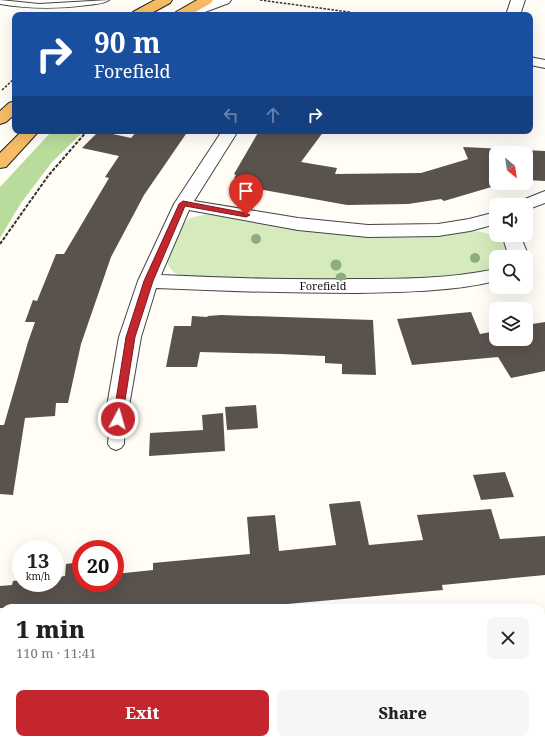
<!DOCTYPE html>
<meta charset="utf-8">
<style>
:root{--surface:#fff;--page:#f6f6f6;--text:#222;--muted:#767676;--accent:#c4262e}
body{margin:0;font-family:"Noto Serif",serif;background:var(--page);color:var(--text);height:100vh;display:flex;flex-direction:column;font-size:15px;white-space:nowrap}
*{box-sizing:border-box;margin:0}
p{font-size:13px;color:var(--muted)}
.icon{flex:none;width:22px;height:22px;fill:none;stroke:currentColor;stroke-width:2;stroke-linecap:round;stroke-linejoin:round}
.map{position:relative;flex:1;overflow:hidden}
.drawer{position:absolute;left:0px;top:604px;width:545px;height:140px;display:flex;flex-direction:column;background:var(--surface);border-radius:12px 12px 0 0;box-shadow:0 4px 16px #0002}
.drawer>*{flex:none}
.hud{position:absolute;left:12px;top:12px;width:521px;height:122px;border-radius:8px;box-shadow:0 4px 16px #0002;background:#1a4fa0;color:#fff;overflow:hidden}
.needle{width:26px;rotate:150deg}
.tools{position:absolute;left:489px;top:146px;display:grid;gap:8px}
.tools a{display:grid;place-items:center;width:44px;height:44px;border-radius:8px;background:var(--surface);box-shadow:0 4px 16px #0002;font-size:20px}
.speed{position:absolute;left:12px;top:540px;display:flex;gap:8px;font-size:20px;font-weight:700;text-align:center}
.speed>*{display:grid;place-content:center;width:52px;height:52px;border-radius:50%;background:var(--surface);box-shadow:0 4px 16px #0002;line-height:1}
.speed small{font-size:10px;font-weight:400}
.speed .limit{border:6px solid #d22;background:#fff;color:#111}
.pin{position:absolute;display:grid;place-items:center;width:34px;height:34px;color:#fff;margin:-41px -17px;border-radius:50% 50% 50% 0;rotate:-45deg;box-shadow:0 0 4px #0007}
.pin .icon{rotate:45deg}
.me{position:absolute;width:44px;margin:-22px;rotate:6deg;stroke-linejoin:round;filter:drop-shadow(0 0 3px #0008)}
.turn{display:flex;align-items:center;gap:14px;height:84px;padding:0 16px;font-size:18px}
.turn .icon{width:52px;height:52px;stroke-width:2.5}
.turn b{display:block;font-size:28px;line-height:34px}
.lanes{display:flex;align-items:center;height:38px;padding:0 16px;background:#0003;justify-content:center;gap:20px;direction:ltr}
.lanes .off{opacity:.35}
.round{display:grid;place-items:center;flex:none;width:42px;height:42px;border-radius:8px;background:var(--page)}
.headline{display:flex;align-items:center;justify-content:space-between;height:68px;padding:0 16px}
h1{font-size:24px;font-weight:800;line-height:30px}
.cta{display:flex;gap:8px;margin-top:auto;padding:8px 16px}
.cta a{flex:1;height:46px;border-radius:8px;background:var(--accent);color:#fff;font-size:16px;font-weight:800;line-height:46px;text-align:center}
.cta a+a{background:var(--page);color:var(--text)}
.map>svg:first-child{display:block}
.green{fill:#d5ebbd}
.forest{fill:#b9dc9c}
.building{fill:#5a524d}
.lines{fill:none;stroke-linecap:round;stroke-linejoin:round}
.service-casing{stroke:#444;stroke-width:2}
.minor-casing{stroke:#444;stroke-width:2}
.trunk-casing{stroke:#222;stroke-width:2}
.path-far1{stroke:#333;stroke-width:1.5;stroke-dasharray:2.5 1.5;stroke-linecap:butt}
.path{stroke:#333;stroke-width:2;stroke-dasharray:3.5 1.5;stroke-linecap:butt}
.service{fill:#fff;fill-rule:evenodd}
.minor{fill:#fff;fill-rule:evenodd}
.trunk{fill:#f7bc64;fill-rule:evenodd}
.tree{fill:#8dad7f}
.route{fill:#c4262e;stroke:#7f191e}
.labels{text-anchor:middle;stroke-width:4;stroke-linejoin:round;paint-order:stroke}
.street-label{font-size:11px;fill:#111;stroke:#fff}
</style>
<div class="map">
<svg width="545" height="744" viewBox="0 0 545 744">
<rect width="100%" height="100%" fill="#fffdf5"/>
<path class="green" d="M210 214 297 229 476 231C493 234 506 239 509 257H496V267L468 274 444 277 302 282 185 277C178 275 169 271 167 262 165 253 181 224 189 219 195 216 203 215 210 214Z"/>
<path class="forest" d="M52 131H84L52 162 21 203 0 238V187Z"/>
<path class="building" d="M99 131 131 138 137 131H188L144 195 111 257 81 344 68 403H56L55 416 25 418 13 495 0 494V425H4L28 342 35 322H25L33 300 37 301 56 254H64L109 178 105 177 119 156 82 148Z
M259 131H324L301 162 337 168 335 174 421 173 468 159 463 147 545 151V181L526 180V153H496V183H505L444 201 441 199 408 204 347 205 242 186 246 180 234 178 236 175 234 174Z
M471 312 480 334 496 331V339H526V325L545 322V371L511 378 498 357 412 365 397 319Z
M221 315 373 320 376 375 342 374V364L325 363V356L281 354 200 352 197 367H166L174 326H191L192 316 207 317 208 316Z
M256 405 258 428 227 430 225 407Z
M223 413 225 451 149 456 150 433 203 430 202 415Z
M505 472 514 497 481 500 473 475Z
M360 501 369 545 423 540 417 515 491 509 500 539 545 536V575L442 585 443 590 243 608H0V586L12 585 13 581 21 580V583H55V577L65 576 66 564 81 562V583H115V574L153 570V563L250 554 247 517 275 515 279 551 336 545 329 504Z"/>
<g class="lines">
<g class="service-casing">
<path id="service" d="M0 0 39 4 109 0C104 4 95 4 88 5 58 9 30 9 0 4Z
M118 400 123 402 125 406 124 444 121 448 116 450 111 448 108 444 111 406 113 402Z"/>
</g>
<g class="minor-casing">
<path id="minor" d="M212 0H231L229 3 197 15H178L180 12Z
M511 0H525L520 15H506Z
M530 57 545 60V68L530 65Z
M222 131H238L194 201 298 218 368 225 438 224 469 219 496 212V224L470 231 438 236 368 237 298 230 189 210 161 275C225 278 290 280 354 279 402 279 449 279 496 269V281C449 292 402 292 354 293 288 293 222 291 156 288L141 337 129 406 126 412 118 415 110 412 107 406 119 337 138 281 174 204Z
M545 191V203L526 210V205H517L520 201Z
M502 235H520L529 257 526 261V257H509Z
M541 623H545V649H541Z
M0 670H4V700H0Z"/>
</g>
<g class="trunk-casing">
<path id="trunk" d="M155 0H172L170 3 148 15H131L133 12Z
M197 0H213L211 3 190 15H174L176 12Z
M15 101V114L6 122 0 124V111L9 103Z
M22 131H39L6 167 0 168V153Z"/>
</g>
<path class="path-far1" d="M260 0 349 12 358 15
M2 90 15 78"/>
<path class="path" d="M0 244 48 176 87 131"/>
<use href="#service" class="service"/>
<use href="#minor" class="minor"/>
<use href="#trunk" class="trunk"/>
</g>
<g class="tree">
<circle cx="256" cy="239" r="5"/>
<circle cx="475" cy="258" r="5"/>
<circle cx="336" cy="265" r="5.5"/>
<circle cx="341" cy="278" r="5.5"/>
</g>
<path class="route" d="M183 201 246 213 250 215 246 217 185 206 153 281 135 337 122 419 121 422H114L113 419 126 337 144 281 179 204Z"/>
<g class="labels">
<g class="street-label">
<text x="323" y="290">Forefield</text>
</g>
</g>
</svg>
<div class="tools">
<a><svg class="needle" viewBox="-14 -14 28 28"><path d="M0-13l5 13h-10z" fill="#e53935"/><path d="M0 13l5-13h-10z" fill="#767676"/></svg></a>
<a><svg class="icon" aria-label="sound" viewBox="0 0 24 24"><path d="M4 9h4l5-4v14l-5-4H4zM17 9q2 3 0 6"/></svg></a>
<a><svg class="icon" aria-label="search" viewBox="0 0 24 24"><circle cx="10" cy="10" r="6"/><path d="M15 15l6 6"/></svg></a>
<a><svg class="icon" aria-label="layers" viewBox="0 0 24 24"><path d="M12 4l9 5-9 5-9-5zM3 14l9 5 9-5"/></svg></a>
</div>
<div class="speed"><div>13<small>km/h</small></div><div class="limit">20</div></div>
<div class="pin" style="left:246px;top:215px;background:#d93025"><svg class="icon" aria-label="arrive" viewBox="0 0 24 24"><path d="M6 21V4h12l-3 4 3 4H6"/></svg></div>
<svg class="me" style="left:118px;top:419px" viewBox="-20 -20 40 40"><circle r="17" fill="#c4262e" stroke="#fff" stroke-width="3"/><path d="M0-11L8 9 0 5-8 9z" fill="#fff"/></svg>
<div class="hud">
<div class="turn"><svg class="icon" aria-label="right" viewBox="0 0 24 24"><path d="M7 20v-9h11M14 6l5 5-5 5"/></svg><div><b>90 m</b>Forefield</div></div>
<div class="lanes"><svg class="icon off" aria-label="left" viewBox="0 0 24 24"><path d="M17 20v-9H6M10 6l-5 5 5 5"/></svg><svg class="icon off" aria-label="ahead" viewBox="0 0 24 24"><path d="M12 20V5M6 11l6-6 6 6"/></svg><svg class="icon" aria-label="right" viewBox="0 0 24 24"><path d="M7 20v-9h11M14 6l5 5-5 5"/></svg></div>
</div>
<section class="drawer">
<div class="headline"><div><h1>1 min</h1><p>110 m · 11:41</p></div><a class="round"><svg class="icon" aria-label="close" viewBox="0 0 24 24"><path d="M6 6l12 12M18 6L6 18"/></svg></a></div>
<div class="cta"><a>Exit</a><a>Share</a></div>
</section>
</div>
